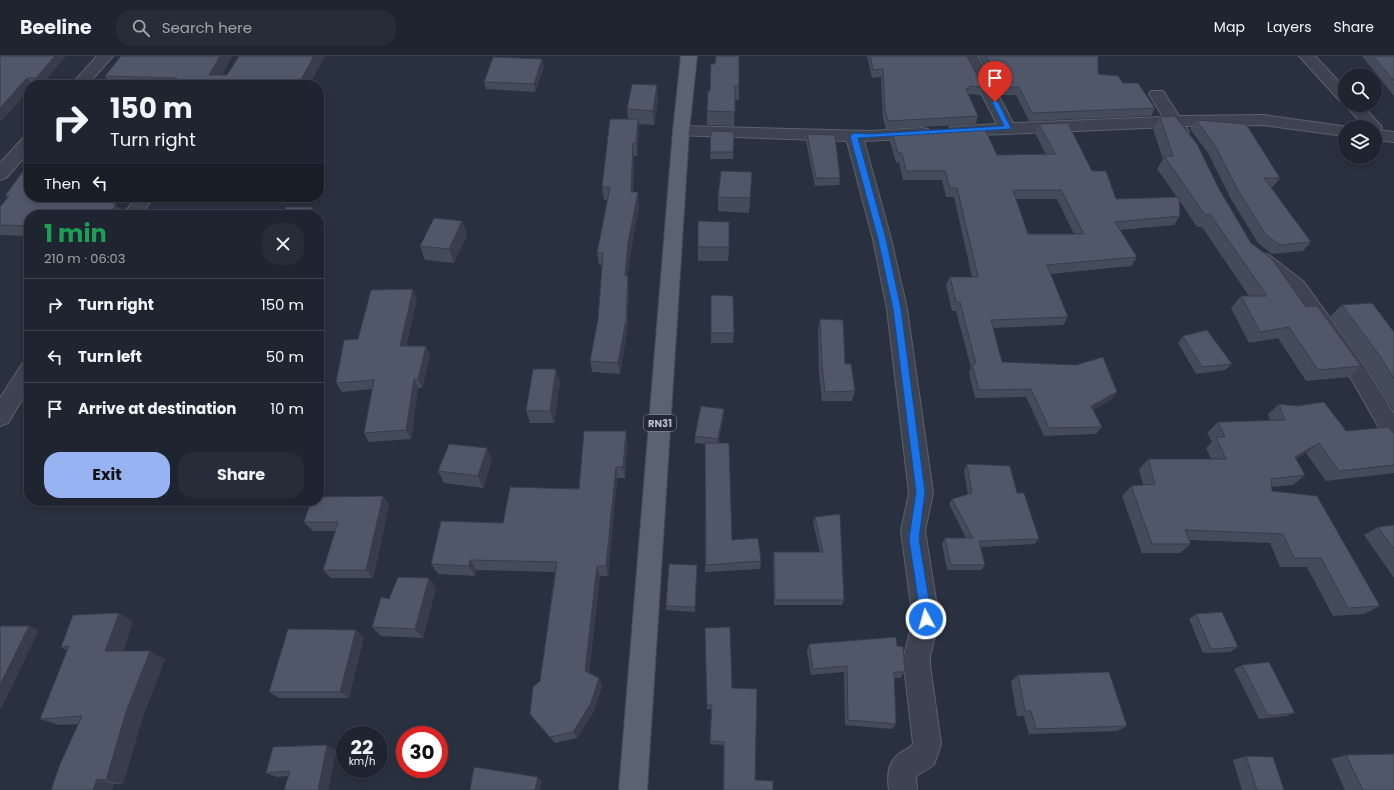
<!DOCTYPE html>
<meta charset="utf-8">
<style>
:root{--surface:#1f2530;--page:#272d38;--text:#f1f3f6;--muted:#a1a5ab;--line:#3c424c;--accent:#98b3f1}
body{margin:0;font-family:Poppins,sans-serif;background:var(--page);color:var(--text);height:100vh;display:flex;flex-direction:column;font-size:15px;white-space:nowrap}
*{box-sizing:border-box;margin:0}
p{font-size:13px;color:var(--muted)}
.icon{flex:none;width:22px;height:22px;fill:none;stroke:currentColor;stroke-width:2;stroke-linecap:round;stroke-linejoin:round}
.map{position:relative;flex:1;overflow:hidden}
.drawer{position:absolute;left:24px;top:154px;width:300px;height:296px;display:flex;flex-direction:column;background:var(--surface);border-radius:16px;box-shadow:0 2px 6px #0003,0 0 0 1px var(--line)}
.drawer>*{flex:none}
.guide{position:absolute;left:24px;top:24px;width:300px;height:122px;border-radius:16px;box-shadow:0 2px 6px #0003,0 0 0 1px var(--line);background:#1f2530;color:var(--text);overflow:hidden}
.buttons{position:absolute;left:1338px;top:12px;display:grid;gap:8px}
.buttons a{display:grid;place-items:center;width:44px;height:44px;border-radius:50%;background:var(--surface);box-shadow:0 2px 6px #0003,0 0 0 1px var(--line);font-size:20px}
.speed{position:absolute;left:336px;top:670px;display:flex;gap:8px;font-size:20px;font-weight:700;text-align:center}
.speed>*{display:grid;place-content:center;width:52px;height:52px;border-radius:50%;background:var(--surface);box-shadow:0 2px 6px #0003,0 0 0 1px var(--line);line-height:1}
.speed small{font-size:10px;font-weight:400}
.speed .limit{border:6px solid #d22;background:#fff;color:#111}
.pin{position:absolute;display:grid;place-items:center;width:34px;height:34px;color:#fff;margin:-41px -17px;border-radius:50% 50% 50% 0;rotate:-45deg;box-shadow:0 0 4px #0007}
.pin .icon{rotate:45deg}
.me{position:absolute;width:44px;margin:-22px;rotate:354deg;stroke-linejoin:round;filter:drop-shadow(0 0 3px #0008)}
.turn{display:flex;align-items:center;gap:14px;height:84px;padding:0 20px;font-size:18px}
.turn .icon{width:52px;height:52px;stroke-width:2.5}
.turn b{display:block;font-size:28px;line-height:34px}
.then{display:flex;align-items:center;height:38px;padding:0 20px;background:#0003;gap:8px;font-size:15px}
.round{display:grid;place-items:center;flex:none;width:42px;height:42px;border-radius:16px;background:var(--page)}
.overview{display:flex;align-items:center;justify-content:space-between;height:68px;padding:0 20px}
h1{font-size:24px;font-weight:700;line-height:30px;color:#1e9e55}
.primary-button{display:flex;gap:8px;margin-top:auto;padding:8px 20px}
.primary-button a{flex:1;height:46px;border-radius:16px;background:var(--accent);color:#111;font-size:16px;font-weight:700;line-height:46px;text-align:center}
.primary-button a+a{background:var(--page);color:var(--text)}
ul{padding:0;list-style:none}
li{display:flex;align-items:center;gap:12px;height:52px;padding:0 20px;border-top:1px solid var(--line)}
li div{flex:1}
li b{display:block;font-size:15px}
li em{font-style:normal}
header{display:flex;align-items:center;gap:24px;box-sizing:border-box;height:56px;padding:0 20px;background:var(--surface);border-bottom:1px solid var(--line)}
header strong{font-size:19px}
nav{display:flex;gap:22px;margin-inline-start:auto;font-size:14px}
.search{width:280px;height:36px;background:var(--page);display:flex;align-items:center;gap:10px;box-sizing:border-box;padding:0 14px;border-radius:16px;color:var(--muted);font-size:15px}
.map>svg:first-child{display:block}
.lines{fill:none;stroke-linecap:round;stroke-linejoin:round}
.minor-casing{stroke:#5a616e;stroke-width:2}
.primary-casing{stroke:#464c5a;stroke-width:2}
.minor{fill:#3d4350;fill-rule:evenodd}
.primary{fill:#5b6270;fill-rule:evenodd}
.wall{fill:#444b5a;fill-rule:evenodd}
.shaded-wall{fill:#373d4a}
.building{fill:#4f5769;stroke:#373d4a;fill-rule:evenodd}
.route{fill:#1a73e8;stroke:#114b97}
.labels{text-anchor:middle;stroke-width:3;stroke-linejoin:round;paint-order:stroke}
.shield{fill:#212836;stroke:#8b929e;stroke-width:1}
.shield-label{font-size:10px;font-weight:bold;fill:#b9bfca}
</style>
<header>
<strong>Beeline</strong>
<div class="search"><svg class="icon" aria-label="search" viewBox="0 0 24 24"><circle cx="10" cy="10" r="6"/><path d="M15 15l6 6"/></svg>Search here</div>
<nav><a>Map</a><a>Layers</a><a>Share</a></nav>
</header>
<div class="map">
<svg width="1394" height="734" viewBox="0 0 1394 734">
<rect width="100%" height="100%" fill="#293140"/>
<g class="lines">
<g class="minor-casing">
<path id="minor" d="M97 0H113L87 29H71Z
M962 0H978L1013 67 1163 61 1149 38 1151 35H1163L1179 60 1263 59 1349 71H1345V80L1263 69 1185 70 1189 76 1187 80 1181 81 1175 80 1169 71 956 80 950 79 948 75 950 71 997 68Z
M1299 0H1315L1345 32V46L1339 44Z
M1345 49H1362L1382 71 1380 74 1394 76V86L1375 84V71H1365Z
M681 70 869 75 922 72 928 73 930 77 928 81 922 82 864 85 891 183 907 253 933 437 925 475 939 563 930 600V609L941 688 934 709 916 720 917 734H889C887 721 888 705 900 697 905 694 910 692 913 688L904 609V600L913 563 901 475 909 437 887 253 873 183 847 85 675 79 673 75 675 71Z
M29 81V96L6 122 0 124V107L23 82Z
M136 141H154L141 159H123Z
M1262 197 1269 199 1304 226 1366 312 1394 358V386L1386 384 1352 324 1290 236 1255 209 1253 204 1255 199Z
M29 306V332L8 367 0 370V342L22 308Z"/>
</g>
<g class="primary-casing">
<path id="primary" d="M681 0H697L689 75 647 734H619L673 75Z"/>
</g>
<use href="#minor" class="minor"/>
<use href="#primary" class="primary"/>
</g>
<path class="wall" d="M0 0H66L41 29H29V34L0 66Z
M239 0H325L309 29H111L105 20 227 19Z
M867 0H967L983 31 980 39 968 38 978 60 976 68 886 73 883 62 881 21 872 22Z
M980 0H1098V18L1123 27 1155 52 1151 60 1029 65 1016 39H1000Z
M1351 0H1394V40L1362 0Z
M711 8 739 30V44H735L734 70 707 69V55L710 35Z
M544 11 535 36 486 33 484 26Z
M657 29 658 44 654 69 638 68 639 76 637 100H634L633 136 639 149 630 200 627 220 629 233 627 276 620 318 592 316 590 305 598 263 602 209H599L597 197 607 144H604L602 131 628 63 627 53Z
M1160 61 1219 133 1251 187 1306 251 1361 310 1348 321 1306 325 1278 282 1249 287 1231 252 1241 240H1249L1202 171H1197L1179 144 1180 160 1174 169 1120 174 1137 201 1131 210 1050 218 1068 261 1063 269 993 272 1002 306 1117 336 1111 344 1093 354 1102 371 1096 378 1044 380 1026 341 975 342 969 317 971 312 956 255H952L946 229 950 221H972L954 141H946L942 124H903L899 106 896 107 890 85 892 76 997 99H1046L1035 77 1039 68 1092 115 1116 143 1177 141 1157 113 1163 103 1153 73ZM1016 143H1057L1074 178H1028Z
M1196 64 1280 122 1273 131H1271L1311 186 1303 195 1272 198 1258 187 1231 143 1208 97 1190 73Z
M711 75 734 76 733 103H710Z
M807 78 840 122 839 129 815 130 806 85Z
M752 116 749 157 718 155V141Z
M5 140 53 142 115 147 123 157 122 159H29V180L0 179V151L7 142Z
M462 165 467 179 454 207 425 204 420 190Z
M698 191H729L728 205H698Z
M711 239 734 277 733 287H711Z
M417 242 406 290H426L430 300 422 332H418L411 383 369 386 364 377 372 333 342 336 336 327 358 283Z
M1342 249 1394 276V355L1367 311 1330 260Z
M820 263 845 308 855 335 852 345H822L819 318 818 273Z
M1183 280 1232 308 1225 314 1196 318 1178 287Z
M560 326 554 367H530L526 355Z
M1279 348 1346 375 1394 378V417L1326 425 1306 397 1296 403 1305 419 1293 429 1271 431 1272 435 1380 550 1364 558 1333 560 1307 511H1280L1270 487 1189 484 1191 488 1180 497H1142L1122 440 1131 430 1143 429 1139 413 1148 403H1211L1206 392 1212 386 1207 377 1218 366 1270 365 1268 358Z
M724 359 718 387 732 484 761 505 760 513 705 516V388L695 387V380Z
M626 375 627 387 625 422H617L608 520H600L589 617 599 622 602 630 594 655 577 682 555 687 535 665 530 658 540 625 555 516 476 514 475 520 438 518 431 508 503 467 579 433Z
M492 404 483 432 444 427 438 415Z
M967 408 1017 437 1039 483 1034 488 981 491 985 509 981 514H947L942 488 945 482H966L949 448 952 443 968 439 964 415Z
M383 440 389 449 373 522H331L323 514 335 475H313L304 466Z
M815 461 844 544 842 549H774L773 501 774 496H820L813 466Z
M1394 469V522L1364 479 1378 471Z
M697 509 695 556 666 554V550Z
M436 532 423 582 381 580 372 571 389 543Z
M1196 558 1238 591 1230 596 1203 597 1189 563Z
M133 565 123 595 165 603 143 660 123 728H114L51 734 78 668 59 669 40 663 67 594 61 591Z
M705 576 732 632 755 724 773 734H723L724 689 710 688 711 653H707Z
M364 581 349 642H279L269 636Z
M809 588 897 590 905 616 900 622H894L896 668 892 673 845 669 844 616 811 619 807 595Z
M1242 609 1295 657 1286 660 1259 663 1234 613Z
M1018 619 1127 670 1117 675 1029 678 1024 660H1017L1011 625Z
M336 694 328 734H284L288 720 277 721 266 717Z
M1346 699 1394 734H1345L1331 703Z
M1246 700 1284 734H1242L1233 704Z"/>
<path class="shaded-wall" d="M55 0H66L41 29 36 22Z
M220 0H233L216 29 209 19Z
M314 0H325L309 29H298Z
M542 3 544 11 535 36 534 28Z
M27 22 33 29H29V34L0 66V52Z
M657 29 658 44 654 69 653 55Z
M638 63 639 76 637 100 636 87Z
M633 87 634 100 632 149 631 136Z
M638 136 639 149 630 200 626 233 625 220 628 187Z
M115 147 123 157 122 159H110Z
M312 151 316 159H309Z
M462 165 467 179 454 207 449 193Z
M628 220 629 233 627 276 620 318 618 307Z
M413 233 417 242 404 300 400 290Z
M426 290 430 300 422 332 418 323Z
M556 313 560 326 554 367 550 355Z
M414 323 418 332 411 383 406 374Z
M1117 336 1111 344 1085 358 1091 350Z
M724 353V359L718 390V383Z
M626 375 627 387 625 422 623 411Z
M1319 387 1306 397 1283 411 1295 401Z
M487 392 492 404 483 432 478 420Z
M616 411 617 422 608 520 606 510Z
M383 440 389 449 373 522 366 514Z
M470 504 476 514 475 520 469 510Z
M597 510 600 520 588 622 585 615Z
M429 522 436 532 423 582 415 573Z
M119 557 133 565 121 603 105 595Z
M29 570 39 574 1 653H0V629Z
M356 574 364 581 349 642 340 636Z
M150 595 165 603 143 660 123 728 106 724 127 653Z
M599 622 602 630 594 655 577 682 573 676Z
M327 689 336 694 328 734H318Z
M538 721 542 725 540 734H535Z
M97 723 114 728 112 734H93Z"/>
<path class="building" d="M0 0H55L36 22H27L0 52Z
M121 0H220L209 19H227L239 0H314L298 29H171L177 22 105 20Z
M716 0H739V30H735V56L707 55 708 35H710L711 8H715Z
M870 0H967L983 31 969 30 970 33H966L978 60 888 65 885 54 883 13 873 14Z
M986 0H1098V18L1118 20 1123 27H1138L1155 52 1032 57 1019 31H1003Z
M1373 0H1394V25Z
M493 1 542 3 534 28 484 26Z
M632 28 657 29 653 55 627 53Z
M1175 60 1197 88 1219 133 1251 187 1272 203 1306 251 1317 250 1361 310 1318 314 1289 271 1260 276 1241 240H1267L1210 158 1205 159 1164 100H1173L1160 61Z
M610 63H638L636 87H633L631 136H638L628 187 625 220H628L626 264 618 307 590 305 598 263 603 197H597L610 131H602Z
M1196 64 1246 68 1280 122H1264L1311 186 1280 189 1265 178 1238 134 1214 88Z
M1068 67 1092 115H1106L1116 143 1179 141 1180 160 1115 166 1137 201 1047 209 1068 261 991 264 1002 306 1076 309 1103 301 1117 336 1091 350 1102 371 1049 372 1031 333 979 334 972 308H976L960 246H956L950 221H978L957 132H950L945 115H906L902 97H898L892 76 984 71 997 99 1055 98 1039 68ZM1013 134H1061L1084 178H1028Z
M711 75 734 76 733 96H710Z
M807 78 835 79 840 122H816Z
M29 107V141H40L115 147V150L110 159H29V170L0 169V151L9 140H5Z
M721 115 752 116 750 142 718 141Z
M286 151H312L309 159H282Z
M434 162 462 165 449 193 420 190Z
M698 165 729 166V191H698Z
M413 233 400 290H426L418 323H414L406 374 364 377 374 324 336 327 344 284 358 283 371 234Z
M711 239 733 240 734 277H711Z
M1372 247 1394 276V323L1380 300 1342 249Z
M820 263 843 264 845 308H851L855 335 825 336 822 308Z
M1207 274 1232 308 1202 311 1183 280Z
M533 313H556L550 355H526Z
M1324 346 1346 375 1389 371 1394 378V409L1339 415 1319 387 1295 401 1305 419 1271 423 1272 435 1317 440 1380 550 1348 552 1321 502H1294L1283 478 1185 474 1191 488H1152L1131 430 1155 428 1148 403H1226L1216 381H1225L1218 366 1285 364 1279 348 1297 350Z
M701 350 724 353 718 383 695 380Z
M584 375H626L623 411H616L606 510H597L585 615 599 622 591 647 573 676 550 681 530 658 533 631 540 625 557 506 470 504 469 510 431 508 441 465 503 467 510 431 579 433Z
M705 387H729L732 484 758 482 761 505 706 509Z
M449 388 487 392 478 420 438 415Z
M967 408 1010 410 1017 437H1024L1039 483 979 485 985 509H951L945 482H973L952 443 972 437Z
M383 440 366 514H323L338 466H304L311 445H319V441Z
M840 458 844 544H775L774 496H823L815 461Z
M1394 469V493L1378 471Z
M669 508 697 509 695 551 666 550Z
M398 521 429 522 415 573 372 571 381 541 389 543Z
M1222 556 1238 591 1211 593 1196 558Z
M119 557 105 595H150L127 653 106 724 97 723 93 734H51L60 708 82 660 40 663 69 590 61 591 73 559Z
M0 570H29L0 629Z
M730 571 732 632 757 633 755 724 773 725V734H724V686L710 685 712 649H707L705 572Z
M288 573 356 574 340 636H269Z
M896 581 897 590 903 591 905 616H894L896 668 848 664 847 610 813 613 809 588Z
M1269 606 1295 657 1268 660 1242 609Z
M1109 616 1127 670 1036 673 1031 655H1025L1018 619Z
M327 689 318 734H284L290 715 266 717 273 691Z
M1394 698V734H1363L1346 699Z
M1246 700 1273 701 1284 734H1257Z
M474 711 538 721 535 734H470Z"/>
<path class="route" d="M995 44 998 46 1011 72 1010 73 858 82 886 183 901 253 925 436 919 483 932 563 930 567 926 568 922 567 921 563 909 483 916 436 893 253 878 183 850 80 854 77 870 78 1004 70 992 46Z"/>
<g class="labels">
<rect class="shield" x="644" y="359" width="32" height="16" rx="3"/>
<g class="shield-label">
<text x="660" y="371">RN31</text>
</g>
</g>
</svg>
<div class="buttons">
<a><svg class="icon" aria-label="search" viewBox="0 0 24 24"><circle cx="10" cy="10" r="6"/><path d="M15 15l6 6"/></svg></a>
<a><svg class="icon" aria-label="layers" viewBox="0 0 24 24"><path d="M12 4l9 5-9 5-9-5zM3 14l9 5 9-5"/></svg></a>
</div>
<div class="speed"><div>22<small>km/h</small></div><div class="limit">30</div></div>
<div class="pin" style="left:995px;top:46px;background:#d93025"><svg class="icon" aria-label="arrive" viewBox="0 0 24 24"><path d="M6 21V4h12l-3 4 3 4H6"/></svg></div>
<svg class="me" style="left:926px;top:563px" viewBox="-20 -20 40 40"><circle r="17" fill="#1a73e8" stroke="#fff" stroke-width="3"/><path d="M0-11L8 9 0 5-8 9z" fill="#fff"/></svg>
<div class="guide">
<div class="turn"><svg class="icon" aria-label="right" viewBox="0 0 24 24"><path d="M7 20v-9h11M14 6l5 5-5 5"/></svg><div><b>150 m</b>Turn right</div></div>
<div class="then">Then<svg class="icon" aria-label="left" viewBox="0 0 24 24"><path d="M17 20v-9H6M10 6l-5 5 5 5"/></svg></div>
</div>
<section class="drawer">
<div class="overview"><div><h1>1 min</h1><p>210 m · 06:03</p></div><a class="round"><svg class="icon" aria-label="close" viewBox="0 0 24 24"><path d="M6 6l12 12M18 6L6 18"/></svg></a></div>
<ul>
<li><svg class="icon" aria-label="right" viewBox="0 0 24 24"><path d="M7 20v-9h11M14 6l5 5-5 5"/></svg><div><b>Turn right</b></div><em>150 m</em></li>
<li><svg class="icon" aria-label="left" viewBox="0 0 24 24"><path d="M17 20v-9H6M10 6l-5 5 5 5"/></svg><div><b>Turn left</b></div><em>50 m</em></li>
<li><svg class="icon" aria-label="arrive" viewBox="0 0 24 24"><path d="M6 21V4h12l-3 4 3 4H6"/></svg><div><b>Arrive at destination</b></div><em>10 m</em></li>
</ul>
<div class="primary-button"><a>Exit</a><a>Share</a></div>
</section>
</div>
